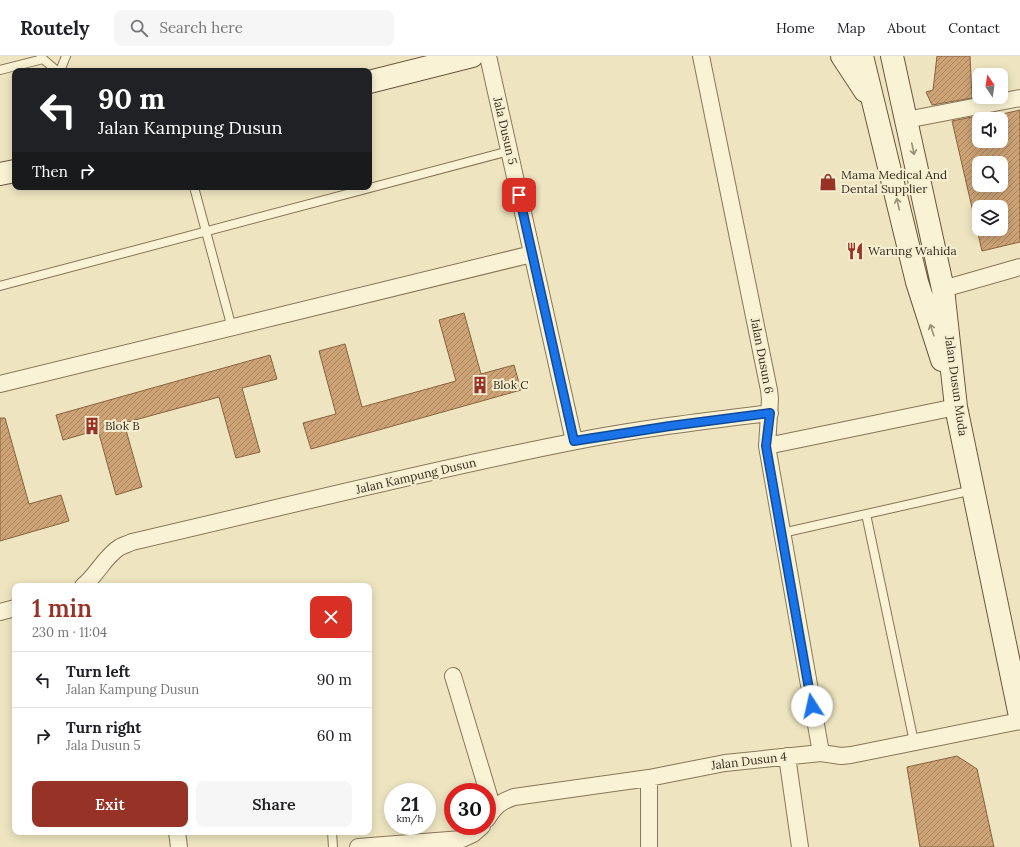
<!DOCTYPE html>
<meta charset="utf-8">
<style>
:root{--surface:#fff;--page:#f6f6f6;--text:#202124;--muted:#757577;--line:#e0e0e0;--accent:#973227}
body{margin:0;font-family:Lora,serif;background:var(--page);color:var(--text);height:100vh;display:flex;flex-direction:column;font-size:15px;white-space:nowrap}
*{box-sizing:border-box;margin:0}
p{font-size:13px;color:var(--muted)}
.icon{flex:none;width:22px;height:22px;fill:none;stroke:currentColor;stroke-width:2;stroke-linecap:round;stroke-linejoin:round}
.map{position:relative;flex:1;overflow:hidden}
.sheet{position:absolute;left:12px;top:527px;width:360px;height:252px;display:flex;flex-direction:column;background:var(--surface);border-radius:8px;box-shadow:0 2px 10px #0003}
.sheet>*{flex:none}
.top-card{position:absolute;left:12px;top:12px;width:360px;height:122px;border-radius:8px;box-shadow:0 2px 10px #0003;background:#202124;color:#fff;overflow:hidden}
.needle{width:26px;rotate:347deg}
.buttons{position:absolute;left:972px;top:12px;display:grid;gap:8px}
.buttons a{display:grid;place-items:center;width:36px;height:36px;border-radius:8px;background:var(--surface);box-shadow:0 2px 10px #0003;font-size:20px}
.speed{position:absolute;left:384px;top:727px;display:flex;gap:8px;font-size:20px;font-weight:700;text-align:center}
.speed>*{display:grid;place-content:center;width:52px;height:52px;border-radius:50%;background:var(--surface);box-shadow:0 2px 10px #0003;line-height:1}
.speed small{font-size:10px;font-weight:400}
.speed .limit{border:6px solid #d22;background:#fff;color:#111}
.pin{position:absolute;display:grid;place-items:center;width:34px;height:34px;color:#fff;margin:-17px;border-radius:8px;box-shadow:0 2px 6px #0006}
.me{position:absolute;width:44px;margin:-22px;rotate:350deg;stroke-linejoin:round;filter:drop-shadow(0 0 3px #0008)}
.turn{display:flex;align-items:center;gap:14px;height:84px;padding:0 20px;font-size:18px}
.turn .icon{width:52px;height:52px;stroke-width:2.5}
.turn b{display:block;font-size:28px;line-height:34px}
.then{display:flex;align-items:center;height:38px;padding:0 20px;background:#0003;gap:8px;font-size:15px}
.round{display:grid;place-items:center;flex:none;width:42px;height:42px;border-radius:8px;background:var(--page)}
.summary{display:flex;align-items:center;justify-content:space-between;height:68px;padding:0 20px}
h1{font-size:24px;font-weight:600;line-height:30px;color:var(--accent)}
.action{display:flex;gap:8px;margin-top:auto;padding:8px 20px}
.action a{flex:1;height:46px;border-radius:8px;background:var(--accent);color:#fff;font-size:16px;font-weight:600;line-height:46px;text-align:center}
.action a+a{background:var(--page);color:var(--text)}
ul{padding:0;list-style:none}
li{display:flex;align-items:center;gap:12px;height:56px;padding:0 20px;border-top:1px solid var(--line)}
li div{flex:1}
li b{display:block;font-size:15px}
li em{font-style:normal}
header{display:flex;align-items:center;gap:24px;box-sizing:border-box;height:56px;padding:0 20px;background:var(--surface);border-bottom:1px solid var(--line)}
header strong{font-size:19px}
nav{display:flex;gap:22px;margin-inline-start:auto;font-size:14px}
.search{width:280px;height:36px;background:var(--page);display:flex;align-items:center;gap:10px;box-sizing:border-box;padding:0 14px;border-radius:8px;color:var(--muted);font-size:15px}
.map>svg:first-child{display:block}
.building{fill:url(#building-hatch);stroke:#87623e;fill-rule:evenodd}
.lines{fill:none;stroke-linecap:round;stroke-linejoin:round}
.service-casing{stroke:#887658;stroke-width:10}
.minor-casing{stroke:#887658;stroke-width:18}
.secondary-casing{stroke:#69573b;stroke-width:24}
.service{stroke:#f9f2d4;stroke-width:8}
.minor{stroke:#f9f2d4;stroke-width:16}
.secondary{stroke:#f9f2d4;stroke-width:22}
.oneway{stroke:#988f78}
.route-casing{stroke:#114b97;stroke-width:10}
.route{stroke:#1a73e8;stroke-width:7}
.labels{text-anchor:middle;stroke-width:4;stroke-linejoin:round;paint-order:stroke}
.street-label{font-size:12px;fill:#372c1d;stroke:#f6eed0}
.poi-label{font-size:12px;fill:#372c1d;stroke:#f6eed0;text-anchor:start}
</style>
<header>
<strong>Routely</strong>
<div class="search"><svg class="icon" aria-label="search" viewBox="0 0 24 24"><circle cx="10" cy="10" r="6"/><path d="M15 15l6 6"/></svg>Search here</div>
<nav><a>Home</a><a>Map</a><a>About</a><a>Contact</a></nav>
</header>
<div class="map">
<svg width="1020" height="791" viewBox="0 0 1020 791">
<defs>
<pattern id="building-hatch" width="6" height="6" patternUnits="userSpaceOnUse"><rect width="6" height="6" fill="#cda376"/><path d="M-1 1l2-2M0 6l6-6M5 7l2-2" fill="none" stroke="#a78560"/></pattern>
</defs>
<rect width="100%" height="100%" fill="#eee5c0"/>
<path class="building" d="M937 0H970L972 42 932 49 926 36 933 34Z
M1020 54V186L982 195 952 65 972 61V65L979 63V85H1001V63H981ZM979 107H1001V129H979ZM979 151H1001V173H979Z
M464 257 481 318 514 309 521 334 311 393 303 367 336 358 319 295 345 288 362 351 456 325 439 264Z
M270 299 277 323 242 332 260 396 236 402 219 341 124 367 142 431 116 439 98 374 63 384 56 359Z
M0 362H5L29 448 61 439 69 465 0 485Z
M957 700 977 713 994 791H920L907 711Z"/>
<g class="lines">
<g class="service-casing">
<path id="service" d="M41 0 43 3 57 15
M0 14 43 3
M60 15 66 0
M194 131 232 272
M0 230 509 95
M866 458 914 686
M782 477 973 434
M332 776 333 791"/>
</g>
<g class="minor-casing">
<path id="minor" d="M488 0 574 385
M701 0 769 334 770 343 767 390 821 697
M906 64 1020 42
M943 233 1020 211
M0 328 532 198
M767 390 956 351
M83 530C97 519 105 500 120 491 124 489 128 488 132 486 279 452 425 415 572 386 637 373 704 365 770 357
M0 556 15 552
M453 620 493 753
M787 700 800 791
M487 763C495 750 500 746 514 741L649 722 725 707 821 697 841 700 851 699 1020 665
M177 776 179 791
M358 791 462 783 473 778 482 770
M649 791V722"/>
</g>
<g class="secondary-casing">
<path id="secondary" d="M842 0 865 35
M862 0 917 226 942 304
M892 0 943 233 956 351 1020 660
M369 26 472 0
M0 118 15 115"/>
</g>
<use href="#service" class="service"/>
<use href="#minor" class="minor"/>
<use href="#secondary" class="secondary"/>
</g>
<defs><path id="oneway-shaft" d="M-6 0H5M1.5-3L5.5 0L1.5 3" fill="none" stroke-width="1.6" stroke-linecap="round" stroke-linejoin="round"/></defs>
<g class="oneway">
<use href="#oneway-shaft" transform="translate(913 93) rotate(78)"/>
<use href="#oneway-shaft" transform="translate(898 148) rotate(-103)"/>
<use href="#oneway-shaft" transform="translate(932 274) rotate(-108)"/>
</g>
<g class="lines">
<g class="route-casing">
<path id="route" d="M519 139 574 385 670 370 770 357 766 390 812 650"/>
</g>
<use href="#route" class="route"/>
</g>
<defs>
<g id="shop-bare" transform="scale(1.38)"><path d="M-5-2.5h2.3a2.7 3.5 0 0 1 5.4 0H5L5.5 6h-11ZM-1.5-2.5h3a1.5 2.3 0 0 0-3 0Z" fill="#973227" stroke="#f6eed0" stroke-width="2.5" paint-order="stroke"/></g>
<g id="restaurant-bare" transform="scale(1.38)"><path d="M-5-6h1v4h1v-4h1v4h1v-4h1v5L-1.5 .5V6h-2V.5L-5-1ZM5-6V6H3V1.5H1.5Q1.5-4 5-6Z" fill="#973227" stroke="#f6eed0" stroke-width="2.5" paint-order="stroke"/></g>
<g id="building-bare" transform="scale(1.38)"><path d="M-4-6H4V6H1V3H-1V6H-4ZM-2.5-4.3h1.7v1.8h-1.7ZM.8-4.3h1.7v1.8H.8ZM-2.5-1h1.7V.8h-1.7ZM.8-1h1.7V.8H.8Z" fill="#973227" stroke="#f6eed0" stroke-width="2.5" paint-order="stroke"/></g>
</defs>
<g fill-rule="evenodd">
<use href="#shop-bare" x="828" y="126"/>
<use href="#restaurant-bare" x="855" y="195"/>
<use href="#building-bare" x="480" y="329"/>
<use href="#building-bare" x="92" y="370"/>
</g>
<g class="labels">
<g class="street-label">
<text transform="translate(505 75) rotate(77)" y="4">Jala Dusun 5</text>
<text transform="translate(762 300) rotate(79)" y="4">Jalan Dusun 6</text>
<text transform="translate(956 330) rotate(82)" y="4">Jalan Dusun Muda</text>
<text transform="translate(416 420) rotate(-13)" y="4">Jalan Kampung Dusun</text>
<text transform="translate(749 705) rotate(-7)" y="4">Jalan Dusun 4</text>
</g>
<g class="poi-label">
<text x="841" y="123">Mama Medical And<tspan x="841" dy="14">Dental Supplier</tspan></text>
<text x="868" y="199">Warung Wahida</text>
<text x="493" y="333">Blok C</text>
<text x="105" y="374">Blok B</text>
</g>
</g>
</svg>
<div class="buttons">
<a><svg class="needle" viewBox="-14 -14 28 28"><path d="M0-13l5 13h-10z" fill="#e53935"/><path d="M0 13l5-13h-10z" fill="#757577"/></svg></a>
<a><svg class="icon" aria-label="sound" viewBox="0 0 24 24"><path d="M4 9h4l5-4v14l-5-4H4zM17 9q2 3 0 6"/></svg></a>
<a><svg class="icon" aria-label="search" viewBox="0 0 24 24"><circle cx="10" cy="10" r="6"/><path d="M15 15l6 6"/></svg></a>
<a><svg class="icon" aria-label="layers" viewBox="0 0 24 24"><path d="M12 4l9 5-9 5-9-5zM3 14l9 5 9-5"/></svg></a>
</div>
<div class="speed"><div>21<small>km/h</small></div><div class="limit">30</div></div>
<div class="pin" style="left:519px;top:139px;background:#d93025"><svg class="icon" aria-label="arrive" viewBox="0 0 24 24"><path d="M6 21V4h12l-3 4 3 4H6"/></svg></div>
<svg class="me" style="left:812px;top:650px" viewBox="-20 -20 40 40"><circle r="19" fill="#fff"/><path d="M0-13L10 11 0 6-10 11z" fill="#1a73e8"/></svg>
<div class="top-card">
<div class="turn"><svg class="icon" aria-label="left" viewBox="0 0 24 24"><path d="M17 20v-9H6M10 6l-5 5 5 5"/></svg><div><b>90 m</b>Jalan Kampung Dusun</div></div>
<div class="then">Then<svg class="icon" aria-label="right" viewBox="0 0 24 24"><path d="M7 20v-9h11M14 6l5 5-5 5"/></svg></div>
</div>
<section class="sheet">
<div class="summary"><div><h1>1 min</h1><p>230 m · 11:04</p></div><a class="round" style="background:#d93025;color:#fff"><svg class="icon" aria-label="close" viewBox="0 0 24 24"><path d="M6 6l12 12M18 6L6 18"/></svg></a></div>
<ul>
<li><svg class="icon" aria-label="left" viewBox="0 0 24 24"><path d="M17 20v-9H6M10 6l-5 5 5 5"/></svg><div><b>Turn left</b><p>Jalan Kampung Dusun</p></div><em>90 m</em></li>
<li><svg class="icon" aria-label="right" viewBox="0 0 24 24"><path d="M7 20v-9h11M14 6l5 5-5 5"/></svg><div><b>Turn right</b><p>Jala Dusun 5</p></div><em>60 m</em></li>
</ul>
<div class="action"><a>Exit</a><a>Share</a></div>
</section>
</div>
